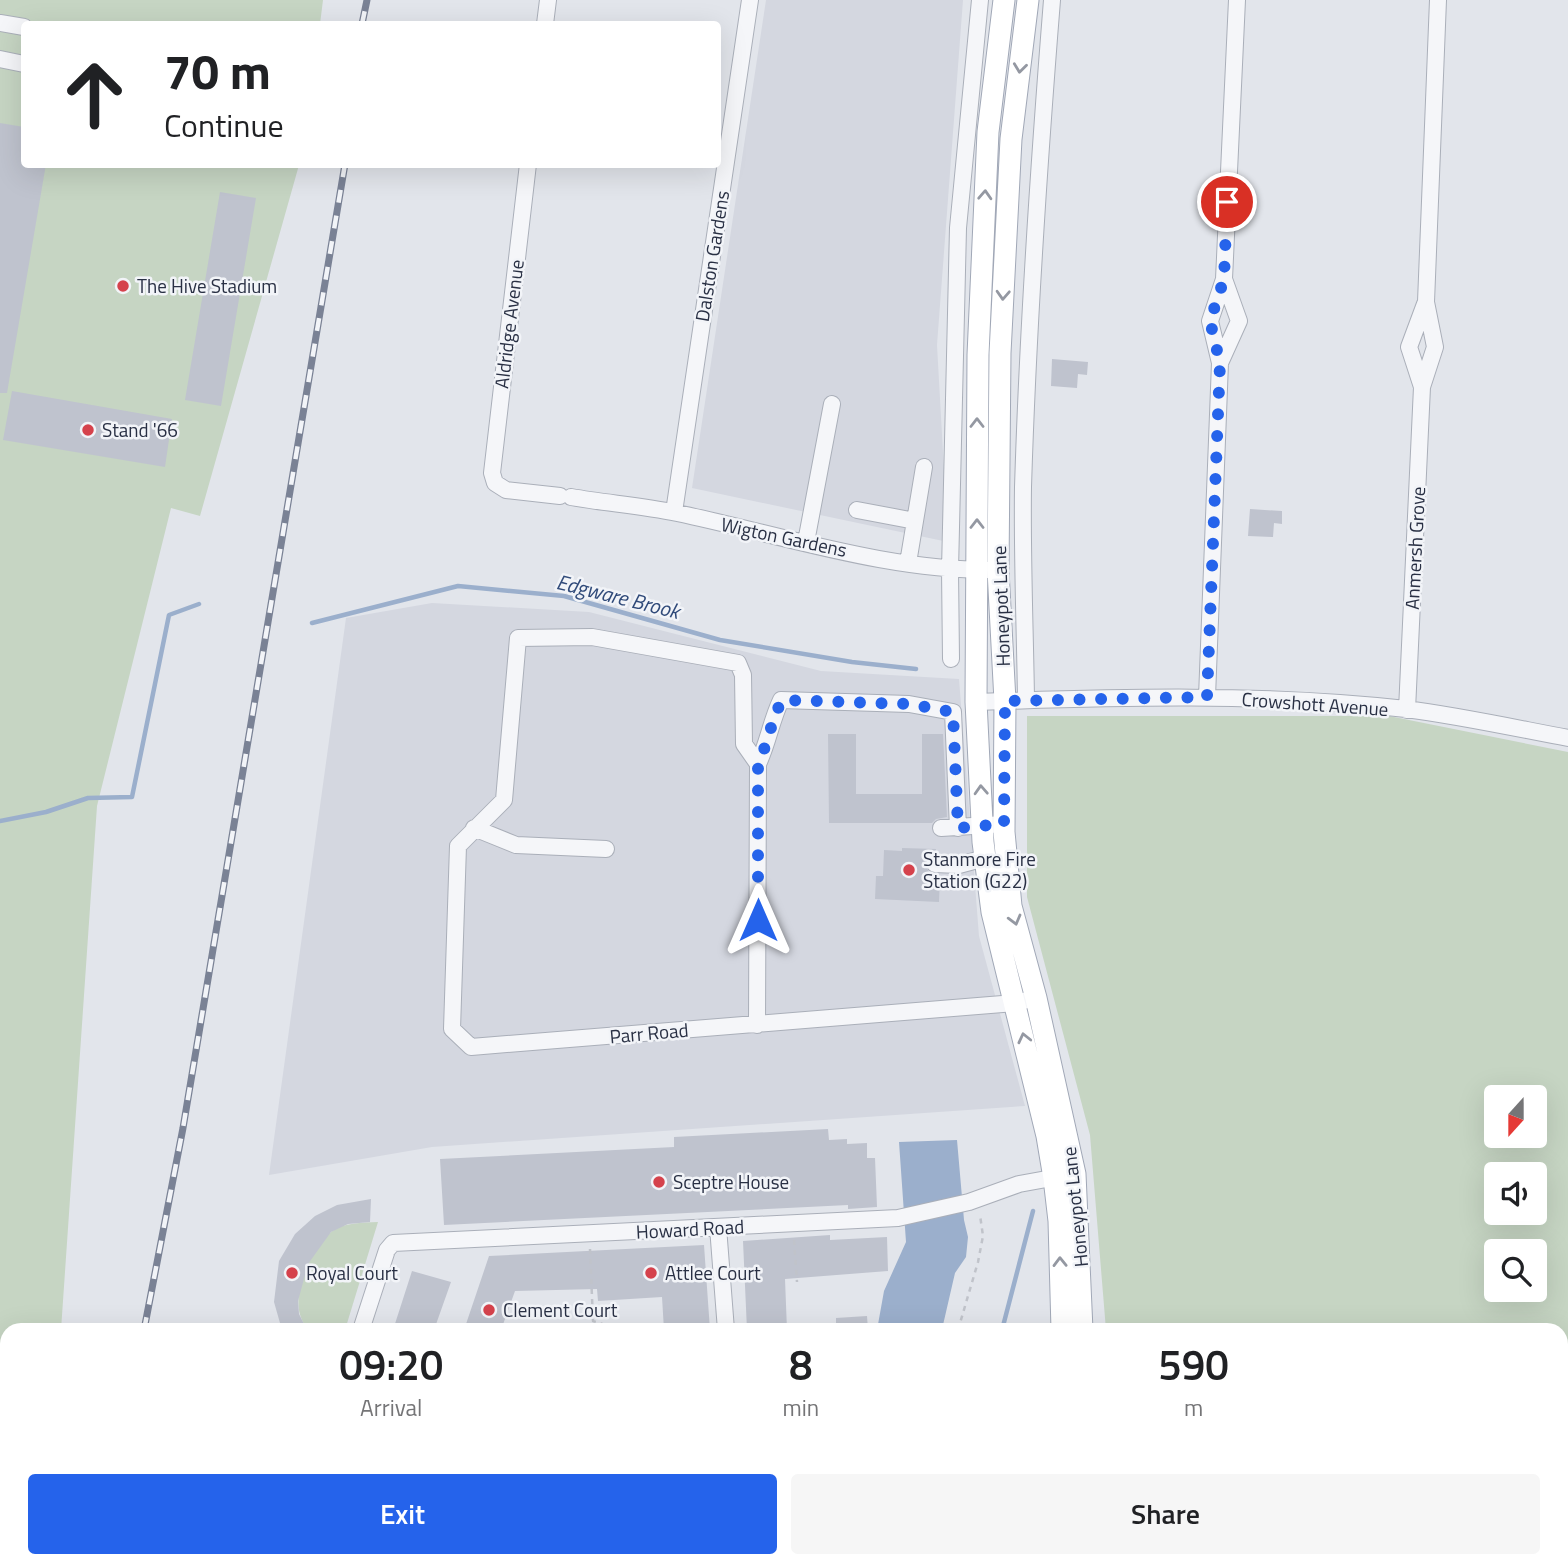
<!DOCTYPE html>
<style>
:root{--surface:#fff;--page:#f6f6f6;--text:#202124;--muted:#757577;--accent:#2563eb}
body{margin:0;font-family:"Titillium Web",sans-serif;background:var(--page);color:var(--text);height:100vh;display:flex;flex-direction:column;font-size:26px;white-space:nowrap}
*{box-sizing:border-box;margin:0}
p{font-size:23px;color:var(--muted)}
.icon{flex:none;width:38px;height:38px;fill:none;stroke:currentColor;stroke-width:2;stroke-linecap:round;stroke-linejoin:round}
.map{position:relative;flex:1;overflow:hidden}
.details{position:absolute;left:0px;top:1323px;width:1568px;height:245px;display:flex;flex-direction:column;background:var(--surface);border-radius:21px 21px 0 0;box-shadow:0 7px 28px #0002}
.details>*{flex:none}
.hud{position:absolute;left:21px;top:21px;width:700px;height:147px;border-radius:7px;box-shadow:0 7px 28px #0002;background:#fff;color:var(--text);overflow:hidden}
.needle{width:46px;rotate:201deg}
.controls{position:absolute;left:1484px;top:1085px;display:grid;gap:14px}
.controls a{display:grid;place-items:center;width:63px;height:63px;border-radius:7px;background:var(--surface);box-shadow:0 7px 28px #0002;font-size:35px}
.pin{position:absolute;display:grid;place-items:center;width:60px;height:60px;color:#fff;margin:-30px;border:4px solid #fff;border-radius:50%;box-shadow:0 2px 7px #0007}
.me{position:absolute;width:77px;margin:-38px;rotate:0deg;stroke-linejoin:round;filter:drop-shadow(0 0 5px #0008)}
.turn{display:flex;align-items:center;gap:24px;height:147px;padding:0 28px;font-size:32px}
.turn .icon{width:91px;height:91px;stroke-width:2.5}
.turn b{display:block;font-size:49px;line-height:60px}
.eta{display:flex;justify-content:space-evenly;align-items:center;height:119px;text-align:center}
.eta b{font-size:42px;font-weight:600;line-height:49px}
.action{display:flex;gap:14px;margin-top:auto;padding:14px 28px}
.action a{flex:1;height:80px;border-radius:7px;background:var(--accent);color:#fff;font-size:28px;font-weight:600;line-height:80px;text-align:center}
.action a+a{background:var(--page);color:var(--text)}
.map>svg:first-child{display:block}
.built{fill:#d4d7e0}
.green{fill:#c6d5c3;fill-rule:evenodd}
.water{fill:#9bafcc}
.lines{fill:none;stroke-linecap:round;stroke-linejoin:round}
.stream{stroke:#9bafcc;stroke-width:4.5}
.building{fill:#bfc3ce}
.minor-casing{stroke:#aaafb9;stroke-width:18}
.major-casing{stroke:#a1a8b7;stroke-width:23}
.path{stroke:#c0c3ca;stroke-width:2.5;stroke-dasharray:5 5;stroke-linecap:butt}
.minor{stroke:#f5f6f9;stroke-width:16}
.major{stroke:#fff;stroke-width:21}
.rail-casing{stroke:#7a8295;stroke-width:7}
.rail{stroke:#f2f4f8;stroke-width:4.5;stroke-dasharray:13;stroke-linecap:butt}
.oneway{stroke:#9498a2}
.route{stroke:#2563eb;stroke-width:12;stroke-dasharray:0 21.6}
.poi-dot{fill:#d5424c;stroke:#f2f4f8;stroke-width:2.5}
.labels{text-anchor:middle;stroke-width:5;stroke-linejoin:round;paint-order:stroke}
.street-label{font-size:19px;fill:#293044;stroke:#f2f4f8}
.poi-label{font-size:19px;fill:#293044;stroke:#f2f4f8;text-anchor:start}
.water-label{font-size:21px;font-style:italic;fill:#314b7a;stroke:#f2f4f8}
</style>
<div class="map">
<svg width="1568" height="1568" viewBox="0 0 1568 1568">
<rect width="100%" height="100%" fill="#e2e5eb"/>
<path class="built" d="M766 0H963L937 345 948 542 692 488Z
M432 603 589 612 821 671 959 679 979 936 1025 1106 432 1147 269 1175 346 618Z"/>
<path class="green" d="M0 0H323L320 24H24V164L299 165 200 516 171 508 97 806 61 1330H7V1477L0 1474Z
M1027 716H1389L1568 752V1520L1561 1518V1330H1106L1090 1135 1027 897ZM1496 1097H1535V1136H1496ZM1496 1174H1535V1213H1496ZM1496 1251H1535V1290H1496Z
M378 1222 345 1330H307C304 1324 300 1317 299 1310 295 1286 311 1247 331 1232 344 1222 362 1223 378 1222Z"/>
<path class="water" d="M957 1140 964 1220 968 1237 966 1257 955 1273 943 1325 938 1330H877L884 1291 906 1242 899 1142Z"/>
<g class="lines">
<path class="stream" d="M312 623 458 586 564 596 720 640 852 662 916 669
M0 821 46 812 88 798 132 797 169 615 199 604
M1002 1330 1033 1211
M889 1568 890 1561"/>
</g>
<path class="building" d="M0 123 24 127V164H46L7 393H0Z
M220 192 256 198 221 406 185 400Z
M1052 359 1088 362 1087 375 1078 374 1077 388 1051 386Z
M12 391 172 419 165 467 3 440Z
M1250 509 1282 511V524L1274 523 1273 537 1248 536Z
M828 734H856V794H922V734H943L947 817 936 819 932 823H829Z
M902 848 936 849 935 854 927 858 925 864 929 872 940 878 939 902 875 899 876 876H883L884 850 902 851Z
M828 1129 829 1140 847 1139V1144L867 1143V1158H875L877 1207 848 1209V1205L444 1225 440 1159 674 1147V1137Z
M371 1199 370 1222 348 1224 331 1232 308 1264 298 1301 299 1314 307 1330H282L274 1302 279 1261 295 1234 315 1216 337 1205Z
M830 1235V1240L887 1237 888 1271 785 1279 787 1330H747L743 1241Z
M704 1245 710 1330H664L662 1297 598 1301 597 1289 515 1291 501 1330H464L489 1256Z
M412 1271 451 1282 434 1330H393Z
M867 1316 868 1330H836V1318Z"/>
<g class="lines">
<g class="minor-casing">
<path id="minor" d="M0 23 24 27
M545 24 548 0
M0 59 24 64
M528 164 492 473 495 483 506 490 560 496
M1220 363 1210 321 1224 279
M1422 387 1409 347 1425 304
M571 497C606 503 642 506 677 513 782 535 890 572 998 570
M857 510 915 521 908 563
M674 512 750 0
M915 521 924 467
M806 542 832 404
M951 659 950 570 958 228 980 0
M1207 697 1220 363 1239 321 1224 279 1237 0
M1026 699C1025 629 1022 558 1023 487 1028 324 1039 162 1052 0
M976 702C1119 697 1264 693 1406 709 1460 716 1515 728 1568 738
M1407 710 1422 387 1435 347 1426 302 1438 0
M758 764 744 744 743 675 738 663 592 637 518 638 504 800 458 846 452 1029 471 1047 1015 1003 1036 998
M474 828 516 845 606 849
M941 828 1004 824
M935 864 959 865 985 858
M757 1025 758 764C768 743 771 721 781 700L909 704 953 712 958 828
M718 1227 726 1330
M361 1330 387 1250 393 1243 898 1218 969 1202 1019 1184 1063 1176
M551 1561 570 1568
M1188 1561 1190 1568
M289 1568 291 1561
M691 1568 693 1561
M1009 1568V1561
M1111 1568 1123 1561"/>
</g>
<g class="major-casing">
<path id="major" d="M1004 0 988 132 978 355 976 702 983 842 992 912 1047 1136 1054 1178 1059 1221 1062 1330
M1028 0 1011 139 1000 353 998 570 1005 701 1004 832 1011 906 1036 998 1075 1174 1082 1330
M1066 1561V1568
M1086 1561V1568"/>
</g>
<path class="path" d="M794 1240 797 1282
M590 1249 593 1321 621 1330
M958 1330 978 1262 983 1236 980 1215"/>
<use href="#minor" class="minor"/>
<use href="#major" class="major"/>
<g class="rail-casing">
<path id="rail" d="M362 24 367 0
M144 1330 183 1128 345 164
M103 1568 105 1561"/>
</g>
<use href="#rail" class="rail"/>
</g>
<defs><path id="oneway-chevron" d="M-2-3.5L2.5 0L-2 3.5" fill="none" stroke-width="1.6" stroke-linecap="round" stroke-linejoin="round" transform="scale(1.75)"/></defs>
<g class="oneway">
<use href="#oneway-chevron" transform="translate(1020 68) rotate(97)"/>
<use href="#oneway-chevron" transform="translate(985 195) rotate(-87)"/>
<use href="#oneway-chevron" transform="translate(1003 295) rotate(93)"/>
<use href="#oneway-chevron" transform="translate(977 423) rotate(-90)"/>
<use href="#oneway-chevron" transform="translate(977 524) rotate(-90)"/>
<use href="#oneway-chevron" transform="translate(981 790) rotate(-93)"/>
<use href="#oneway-chevron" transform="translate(1015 920) rotate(75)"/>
<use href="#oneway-chevron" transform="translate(1024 1038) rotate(-103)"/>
<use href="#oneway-chevron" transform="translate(1060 1262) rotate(-91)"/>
</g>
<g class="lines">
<path class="route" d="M758 920V764C768 743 771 721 782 700L909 704 953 712 958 828 1004 824 1005 701 1207 697 1220 363 1210 321 1224 279 1227 202"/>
</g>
<g class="poi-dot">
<circle cx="123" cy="286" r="7"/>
<circle cx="88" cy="430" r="7"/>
<circle cx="909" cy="870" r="7"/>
<circle cx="659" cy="1182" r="7"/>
<circle cx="292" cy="1273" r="7"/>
<circle cx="651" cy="1273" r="7"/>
<circle cx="489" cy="1310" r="7"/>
</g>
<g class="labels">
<g class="street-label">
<text transform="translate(712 256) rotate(-81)" y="7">Dalston Gardens</text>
<text transform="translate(509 324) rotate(-83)" y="7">Aldridge Avenue</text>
<text transform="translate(784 537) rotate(12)" y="7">Wigton Gardens</text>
<text transform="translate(1415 548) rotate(-87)" y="7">Anmersh Grove</text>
<text transform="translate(1001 606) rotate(-92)" y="7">Honeypot Lane</text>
<text transform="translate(1315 704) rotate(4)" y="7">Crowshott Avenue</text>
<text transform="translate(649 1033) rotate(-5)" y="7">Parr Road</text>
<text transform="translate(1075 1207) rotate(-96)" y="7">Honeypot Lane</text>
<text transform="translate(690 1229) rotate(-3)" y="7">Howard Road</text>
</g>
<g class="poi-label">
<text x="137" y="293">The Hive Stadium</text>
<text x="102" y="437">Stand '66</text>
<text x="923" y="866">Stanmore Fire<tspan x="923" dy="22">Station (G22)</tspan></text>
<text x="673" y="1189">Sceptre House</text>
<text x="306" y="1280">Royal Court</text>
<text x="665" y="1280">Attlee Court</text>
<text x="503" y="1317">Clement Court</text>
</g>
<g class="water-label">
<text transform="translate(618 597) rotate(14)" y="7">Edgware Brook</text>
</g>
</g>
</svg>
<div class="controls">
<a><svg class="needle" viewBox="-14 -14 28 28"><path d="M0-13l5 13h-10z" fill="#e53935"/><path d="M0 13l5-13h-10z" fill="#757577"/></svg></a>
<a><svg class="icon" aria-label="sound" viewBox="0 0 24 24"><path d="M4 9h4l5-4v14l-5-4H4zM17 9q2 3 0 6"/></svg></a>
<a><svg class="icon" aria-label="search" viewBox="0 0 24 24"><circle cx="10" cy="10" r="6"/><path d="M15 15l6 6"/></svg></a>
</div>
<div class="pin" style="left:1227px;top:202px;background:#d93025"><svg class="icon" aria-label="arrive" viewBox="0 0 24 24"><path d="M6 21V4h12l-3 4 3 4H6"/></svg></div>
<svg class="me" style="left:758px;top:920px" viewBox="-20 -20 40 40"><path d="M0-17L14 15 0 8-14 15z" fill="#2563eb" stroke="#fff" stroke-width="4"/></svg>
<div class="hud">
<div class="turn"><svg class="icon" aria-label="ahead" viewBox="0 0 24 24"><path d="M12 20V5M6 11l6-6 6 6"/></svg><div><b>70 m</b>Continue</div></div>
</div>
<section class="details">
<div class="eta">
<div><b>09:20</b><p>Arrival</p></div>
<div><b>8</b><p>min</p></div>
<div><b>590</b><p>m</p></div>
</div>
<div class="action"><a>Exit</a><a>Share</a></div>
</section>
</div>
